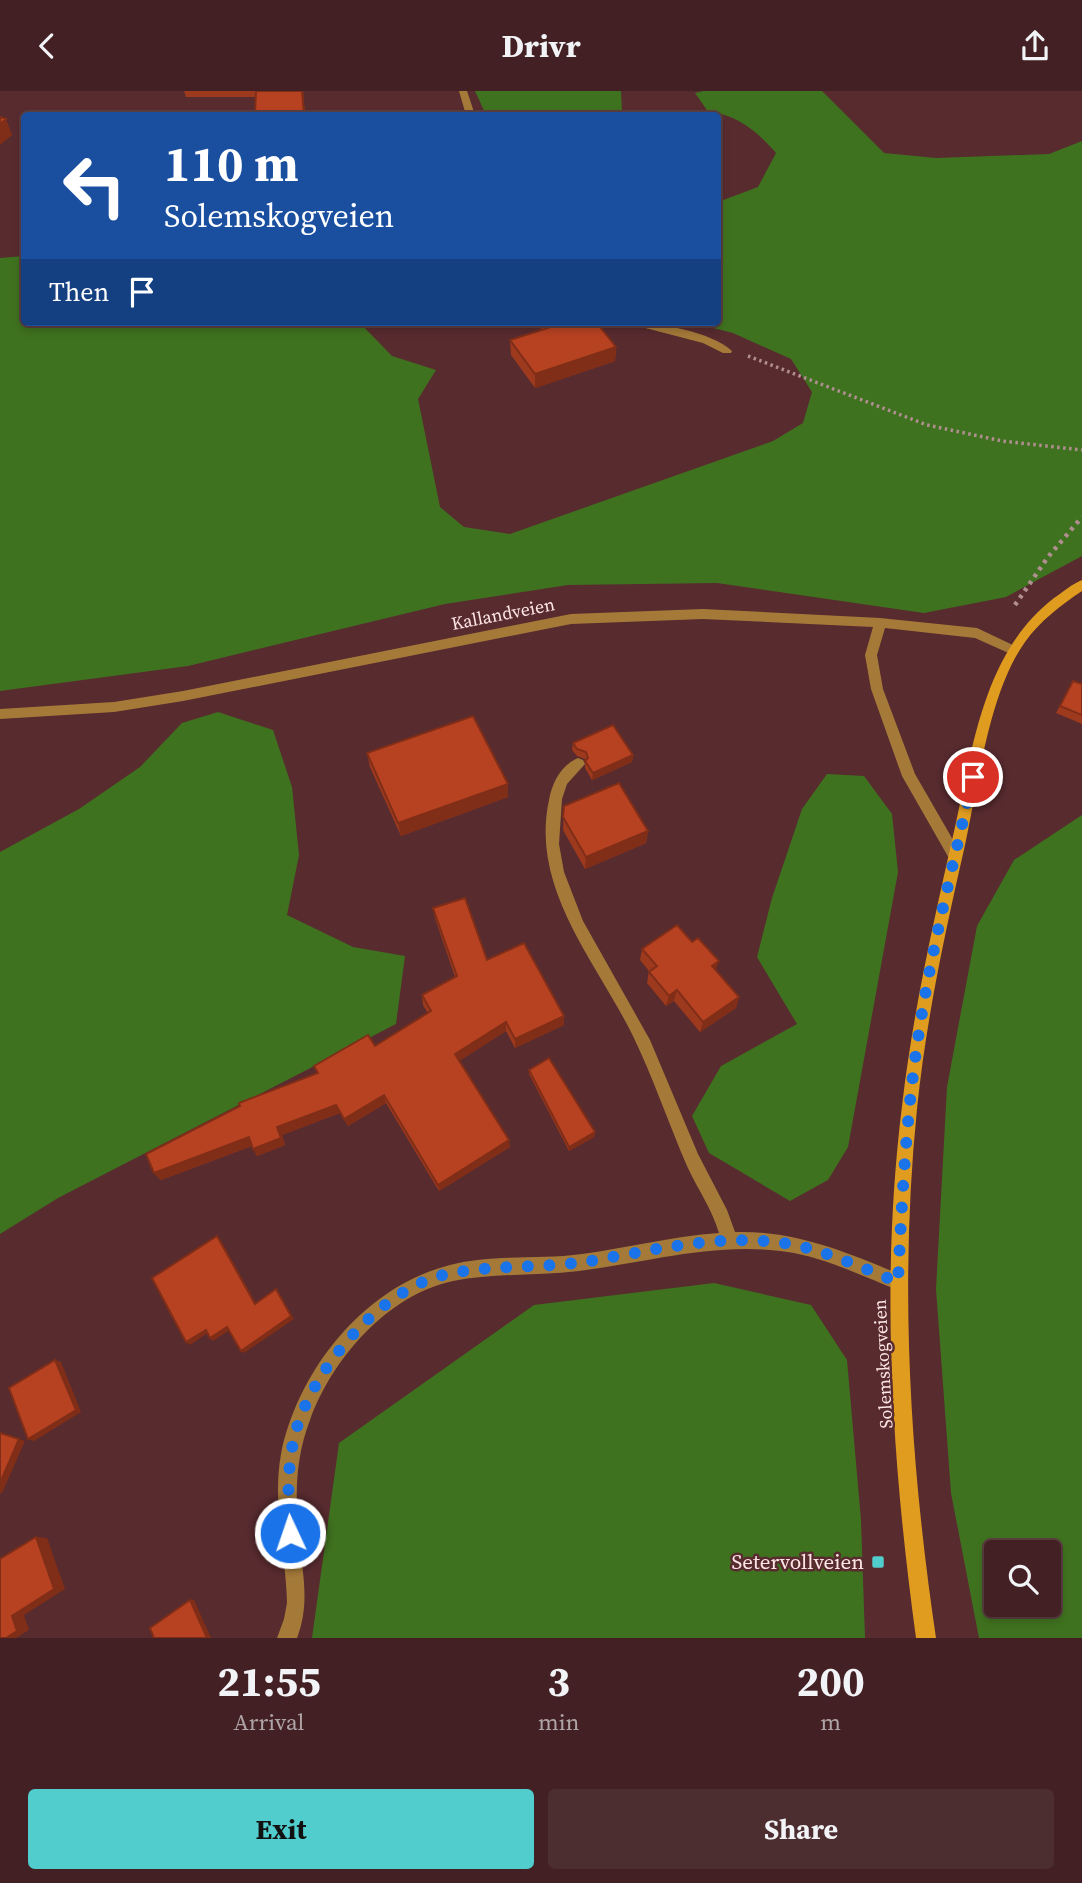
<!DOCTYPE html>
<style>
:root{--surface:#422023;--page:#4c2d30;--text:#f1f3f6;--muted:#aea3a6;--line:#5a3e41;--accent:#52cdcd}
body{margin:0;font-family:"Source Serif 4",serif;background:var(--page);color:var(--text);height:100vh;display:flex;flex-direction:column;font-size:26px;white-space:nowrap}
*{box-sizing:border-box;margin:0}
p{font-size:23px;color:var(--muted)}
.icon{flex:none;width:38px;height:38px;fill:none;stroke:currentColor;stroke-width:2;stroke-linecap:round;stroke-linejoin:round}
.map{position:relative;height:1547px;overflow:hidden}
.drawer{display:flex;flex-direction:column;background:var(--surface);flex:1}
.drawer>*{flex:none}
.top-card{position:absolute;left:21px;top:21px;width:700px;height:214px;border-radius:7px;box-shadow:0 4px 10px #0003,0 0 0 2px var(--line);background:#1a4fa0;color:#fff;overflow:hidden}
.buttons{position:absolute;left:984px;top:1449px;display:grid;gap:14px}
.buttons a{display:grid;place-items:center;width:77px;height:77px;border-radius:7px;background:var(--surface);box-shadow:0 4px 10px #0003,0 0 0 2px var(--line);font-size:35px}
.pin{position:absolute;display:grid;place-items:center;width:60px;height:60px;color:#fff;margin:-30px;border:4px solid #fff;border-radius:50%;box-shadow:0 2px 7px #0007}
.me{position:absolute;width:77px;margin:-38px;rotate:357deg;stroke-linejoin:round;filter:drop-shadow(0 0 5px #0008)}
.turn{display:flex;align-items:center;gap:24px;height:147px;padding:0 28px;font-size:32px}
.turn .icon{width:91px;height:91px;stroke-width:2.5}
.turn b{display:block;font-size:49px;line-height:60px}
.then{display:flex;align-items:center;height:66px;padding:0 28px;background:#0003;gap:14px;font-size:26px}
.eta{display:flex;justify-content:space-evenly;align-items:center;height:119px;text-align:center}
.eta b{font-size:42px;font-weight:700;line-height:49px}
.button{display:flex;gap:14px;margin-top:auto;padding:14px 28px}
.button a{flex:1;height:80px;border-radius:7px;background:var(--accent);color:#111;font-size:28px;font-weight:700;line-height:80px;text-align:center}
.button a+a{background:var(--page);color:var(--text)}
header{display:flex;justify-content:space-between;align-items:center;height:91px;padding:0 28px;background:var(--surface);font-size:32px;font-weight:700}
.map>svg:first-child{display:block}
.forest{fill:#3f721f;fill-rule:evenodd}
.lines{fill:none;stroke-linecap:round;stroke-linejoin:round}
.path-far1{stroke:#b18f91;stroke-width:3.5;stroke-dasharray:2.5 3.5;stroke-linecap:butt}
.path{stroke:#b18f91;stroke-width:4.5;stroke-dasharray:3.5 5;stroke-linecap:butt}
.lane{fill:#a57a39;fill-rule:evenodd}
.secondary{fill:#e09c1f;fill-rule:evenodd}
.wall{fill:#9d391d}
.shaded-wall{fill:#802e18}
.building{fill:#b74222;stroke:#802e18;stroke-width:2}
.route{stroke:#1a73e8;stroke-width:12;stroke-dasharray:0 21.6}
.poi-dot{fill:#52cdcd;stroke:#582b2f;stroke-width:2.5}
.labels{text-anchor:middle;stroke-width:5;stroke-linejoin:round;paint-order:stroke}
.street-label{font-size:18px;fill:#fee6e6;stroke:#582b2f}
.near-poi-label{font-size:21px;fill:#fee6e6;stroke:#582b2f;text-anchor:end}
</style>
<header><svg class="icon" aria-label="back" viewBox="0 0 24 24"><path d="M15 5l-7 7 7 7"/></svg>Drivr<svg class="icon" aria-label="share" viewBox="0 0 24 24"><path d="M12 15V3M7 8l5-5 5 5M5 13v7h14v-7"/></svg></header>
<div class="map">
<svg width="1082" height="1547" viewBox="0 0 1082 1547">
<rect width="100%" height="100%" fill="#582b2f"/>
<path class="forest" d="M475 0H621L622 21 611 24H486Z
M703 0H822L884 62 936 67 1049 63 1082 50V465L1006 506 924 522 717 492 568 494 445 513 188 575 0 600V167L24 165V231H359L392 265 436 279 418 308 440 416 464 436 510 443 773 350 803 332 812 301 791 268 733 242 689 231H718V111L758 96 776 62C760 43 735 21 709 22L695 2Z
M218 621 273 639 292 696 299 764 287 824 353 856 405 865 396 933 58 1107 0 1143V761L79 718 140 676 182 632Z
M827 683 864 685 892 723 898 781 848 1056 828 1089 790 1110 709 1062 692 1025 721 975 797 933 757 866 772 807 802 718Z
M1082 724V1547H979L951 1402 936 1198 947 996 977 835 1014 769ZM996 1461H1048V1514H996Z
M714 1192 811 1214 847 1269 861 1429 865 1547H312L339 1352 534 1214Z"/>
<g class="lines">
<path class="path-far1" d="M748 265 927 334 1002 350 1082 359"/>
<path class="path" d="M1015 514 1048 466 1082 426"/>
<path class="lane" d="M459 0H467L475 24H466Z
M629 231C657 231 712 241 732 260L731 262H723L703 252 630 233Z
M703 518 880 527 977 537 1017 556 1019 559 1013 564 975 547 885 537 877 564 883 598 915 683 960 761 962 765 960 769 955 771 950 769 902 685 871 598 865 564 873 536 703 528 571 533 183 610 114 621 0 628V618L114 611 183 600 571 523Z
M578 667 583 669 585 673 567 693 562 708 559 753 564 781 583 830 650 949 698 1063 727 1119 735 1141C795 1139 849 1162 904 1185L906 1191 904 1197 898 1199C864 1186 830 1169 794 1162 720 1149 651 1171 579 1180 537 1185 494 1182 453 1190 387 1204 332 1268 310 1329 295 1368 295 1406 299 1448 303 1484 310 1513 297 1547H277L284 1528 287 1512C286 1463 272 1413 281 1363 298 1279 365 1195 450 1174 492 1163 538 1169 582 1163 628 1157 672 1145 719 1142 712 1118 697 1097 687 1075 668 1031 653 986 632 943 595 869 530 797 549 709 552 692 561 674 578 667Z"/>
<path class="secondary" d="M1082 489V500C1061 514 1040 530 1025 551 989 601 978 694 965 754 945 842 926 929 917 1018 899 1195 910 1371 936 1547H916C892 1371 880 1192 902 1015 913 920 934 829 955 736 973 655 984 561 1054 507 1063 501 1072 493 1082 489Z"/>
</g>
<path class="wall" d="M184 0H303L305 24H255L256 6H186Z
M537 231H596L616 256 615 270 535 297 511 264 510 249 542 239Z
M1073 590 1082 593V633L1056 622Z
M573 652 633 664 632 671 592 689 585 677V668L577 665 572 659Z
M367 662 508 693V706L401 745 370 676Z
M564 715 648 740 646 752 585 778 563 739Z
M433 817 487 869 564 934 515 957 506 940 459 970 510 1056 439 1100 386 1012 348 1035 340 1022 282 1044 285 1054 257 1065 252 1055 161 1089 154 1082 317 982 314 975 375 955 428 922 423 914 422 904 455 886 435 827Z
M642 858 716 879 739 906 736 917 700 941 674 910 666 915 647 892 649 880 640 869Z
M529 979 595 1041 594 1046 569 1060 529 983Z"/>
<path class="shaded-wall" d="M302 0 304 10 305 24H304Z
M6 28 12 44 0 54V33Z
M616 256 615 270 535 297V283Z
M633 664 632 671 592 689 593 682Z
M508 693V706L401 745 398 732Z
M648 740 646 752 585 778 586 766Z
M719 870 715 881 712 875Z
M677 899 674 910 666 915 669 905Z
M739 906 736 917 700 941 703 931Z
M564 925V934L515 957V948Z
M506 931V940L456 972 455 963Z
M384 1004 386 1012 348 1035 344 1028Z
M336 1014 340 1022 282 1044 285 1054 257 1065 253 1058 277 1036Z
M595 1041 594 1046 569 1060V1056Z
M249 1046 254 1054 161 1089 154 1082Z
M509 1049 510 1056 439 1100 438 1094Z
M217 1145 220 1148 258 1216 255 1213Z
M276 1198 294 1228 244 1262 241 1260Z
M227 1236 231 1238 213 1250 210 1247Z
M206 1239 209 1241 190 1254 186 1251Z
M55 1269 61 1271 81 1321 34 1350 28 1348Z
M0 1342 25 1350 2 1402H0Z
M36 1446 47 1447 65 1498 24 1524 29 1539 16 1547H6L12 1525Z
M190 1509H194L211 1547H207Z"/>
<path class="building" d="M256 0H302L304 24H255Z
M0 26 6 28 0 33Z
M547 231H596L616 256 535 283 510 249 551 236Z
M1073 590 1082 593V624L1060 615Z
M473 625 508 693 398 732 367 662Z
M613 634 633 664 593 682 585 670 588 667 586 661 577 658 573 652Z
M619 692 648 740 586 766 563 726 564 715Z
M465 807 487 869 524 852 564 925 515 948 506 931 455 963 509 1049 438 1094 384 1004 344 1028 336 1014 277 1036 281 1047 253 1058 249 1046 154 1082 146 1063 240 1015 239 1012 318 982 314 975 368 944 375 955 431 920 422 904 457 885 433 817Z
M677 834 692 851 698 847 719 870 712 875 739 906 703 931 677 899 669 905 649 881 657 875 642 858Z
M549 967 595 1041 569 1056 529 979Z
M217 1145 255 1213 276 1198 291 1225 241 1260 227 1236 210 1247 206 1239 186 1251 152 1187Z
M55 1269 76 1319 28 1348 9 1297Z
M0 1342 19 1348 0 1392Z
M36 1446 54 1498 12 1525 17 1540 6 1547H0V1468Z
M190 1509 207 1547H154L150 1537Z"/>
<g class="lines">
<path class="route" d="M290 1442C288 1412 287 1382 293 1352 306 1284 381 1194 452 1182 495 1174 540 1177 584 1171 652 1160 725 1140 794 1154 830 1161 864 1178 898 1191 902 1108 906 1024 919 941 932 855 954 771 973 686"/>
</g>
<rect class="poi-dot" x="871" y="1464" width="14" height="14" rx="3.5"/>
<g class="labels">
<g class="street-label">
<text transform="translate(503 523) rotate(-11)" y="6">Kallandveien</text>
<text transform="translate(883 1273) rotate(-93)" y="6">Solemskogveien</text>
</g>
<g class="near-poi-label">
<text x="864" y="1478">Setervollveien</text>
</g>
</g>
</svg>
<div class="buttons">
<a><svg class="icon" aria-label="search" viewBox="0 0 24 24"><circle cx="10" cy="10" r="6"/><path d="M15 15l6 6"/></svg></a>
</div>
<div class="pin" style="left:973px;top:686px;background:#d93025"><svg class="icon" aria-label="arrive" viewBox="0 0 24 24"><path d="M6 21V4h12l-3 4 3 4H6"/></svg></div>
<svg class="me" style="left:290px;top:1442px" viewBox="-20 -20 40 40"><circle r="17" fill="#1a73e8" stroke="#fff" stroke-width="3"/><path d="M0-11L8 9 0 5-8 9z" fill="#fff"/></svg>
<div class="top-card">
<div class="turn"><svg class="icon" aria-label="left" viewBox="0 0 24 24"><path d="M17 20v-9H6M10 6l-5 5 5 5"/></svg><div><b>110 m</b>Solemskogveien</div></div>
<div class="then">Then<svg class="icon" aria-label="arrive" viewBox="0 0 24 24"><path d="M6 21V4h12l-3 4 3 4H6"/></svg></div>
</div>
</div>
<section class="drawer">
<div class="eta">
<div><b>21:55</b><p>Arrival</p></div>
<div><b>3</b><p>min</p></div>
<div><b>200</b><p>m</p></div>
</div>
<div class="button"><a>Exit</a><a>Share</a></div>
</section>
